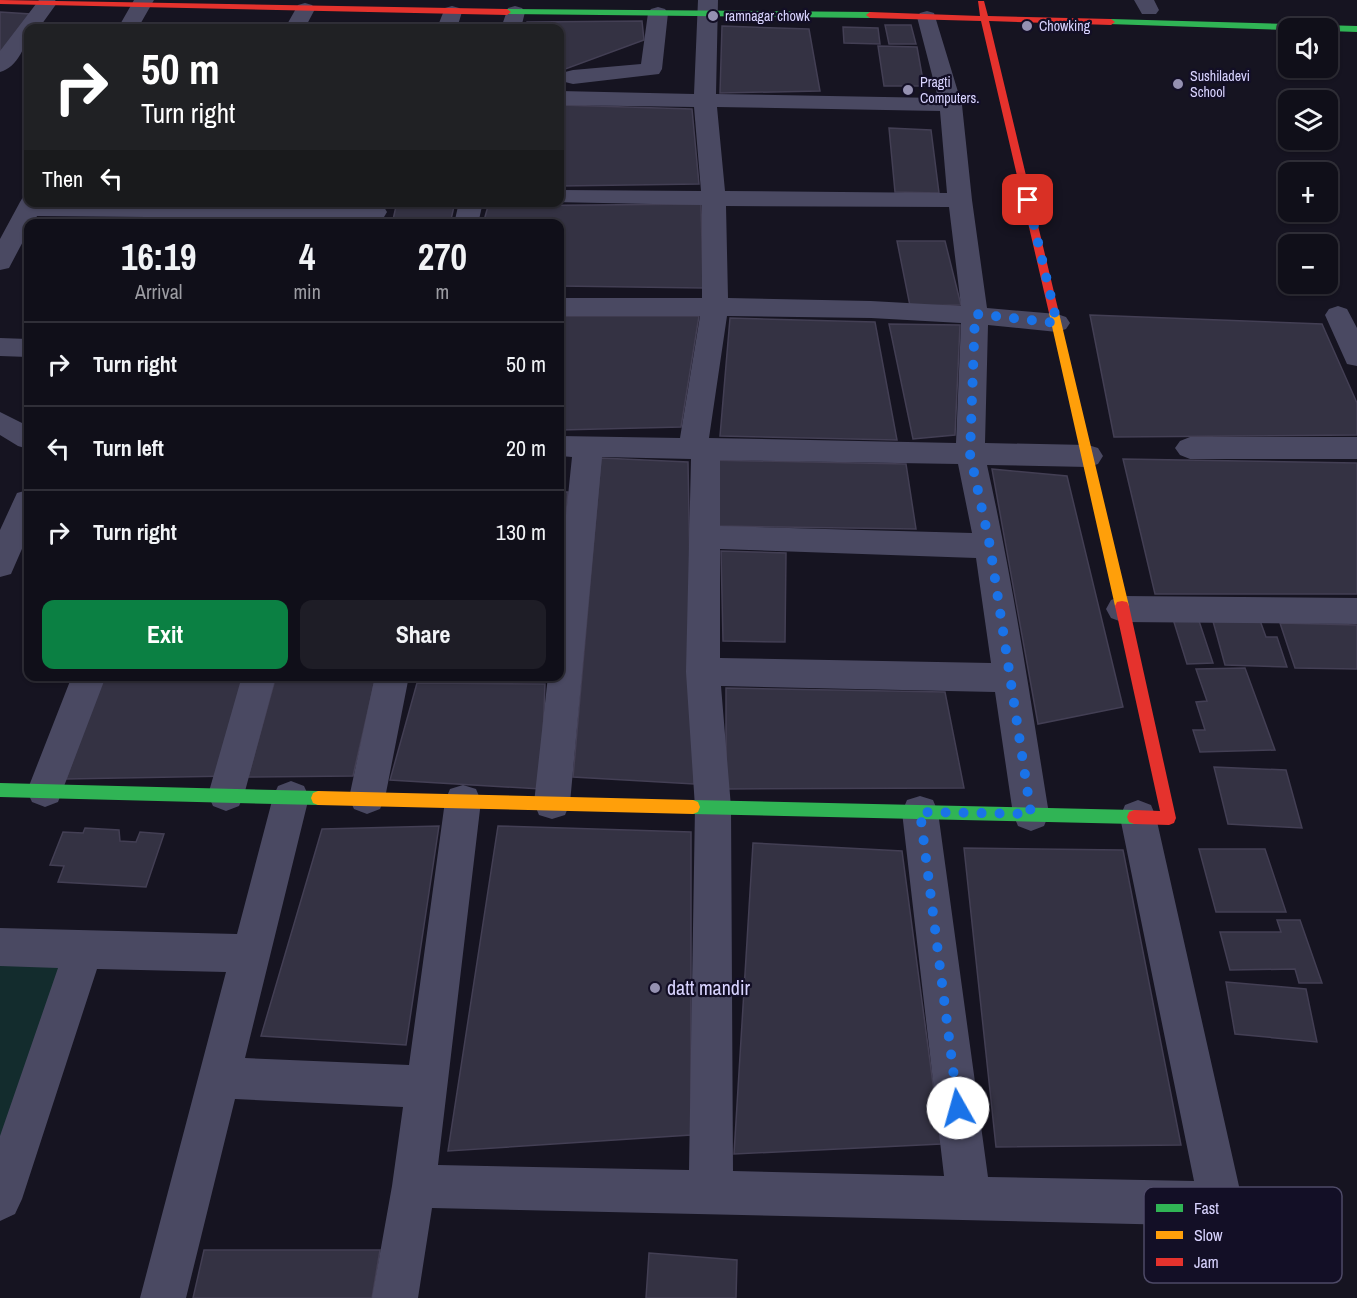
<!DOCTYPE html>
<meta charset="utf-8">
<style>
:root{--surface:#100f19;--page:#1e1d26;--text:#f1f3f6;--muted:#9c9ca2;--line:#302f38;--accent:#0b8043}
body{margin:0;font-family:"Archivo Narrow",sans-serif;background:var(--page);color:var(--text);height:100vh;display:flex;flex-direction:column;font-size:22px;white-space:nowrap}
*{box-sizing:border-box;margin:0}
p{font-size:20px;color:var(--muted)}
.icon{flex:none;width:33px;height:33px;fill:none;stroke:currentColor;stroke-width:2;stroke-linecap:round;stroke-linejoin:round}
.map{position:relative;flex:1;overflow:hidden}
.drawer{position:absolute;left:24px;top:219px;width:540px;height:462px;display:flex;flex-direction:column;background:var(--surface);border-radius:12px;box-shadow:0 2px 4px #0004,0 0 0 2px var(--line)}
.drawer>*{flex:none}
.hud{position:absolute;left:24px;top:24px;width:540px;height:183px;border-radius:12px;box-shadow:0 2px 4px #0004,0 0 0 2px var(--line);background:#202124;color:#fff;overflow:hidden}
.tools{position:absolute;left:1278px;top:18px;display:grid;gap:12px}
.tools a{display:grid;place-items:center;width:60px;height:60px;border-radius:12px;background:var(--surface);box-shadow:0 2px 4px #0004,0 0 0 2px var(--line);font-size:30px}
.pin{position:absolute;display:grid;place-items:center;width:51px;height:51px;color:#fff;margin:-26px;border-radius:12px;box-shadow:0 3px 9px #0006}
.me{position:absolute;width:66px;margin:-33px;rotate:353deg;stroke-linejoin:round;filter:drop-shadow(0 0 4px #0008)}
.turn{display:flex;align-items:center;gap:21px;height:126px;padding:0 18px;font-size:27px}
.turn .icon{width:78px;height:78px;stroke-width:2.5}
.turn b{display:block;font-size:42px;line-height:51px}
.then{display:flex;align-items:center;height:57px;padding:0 18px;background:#0003;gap:12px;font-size:22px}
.eta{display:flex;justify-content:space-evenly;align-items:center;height:102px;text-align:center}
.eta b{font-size:36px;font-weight:700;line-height:42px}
.button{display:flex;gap:12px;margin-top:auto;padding:12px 18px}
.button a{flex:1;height:69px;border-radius:12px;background:var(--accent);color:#fff;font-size:24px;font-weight:700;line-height:69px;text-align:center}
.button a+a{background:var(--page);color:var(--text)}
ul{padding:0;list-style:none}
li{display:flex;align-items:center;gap:18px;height:84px;padding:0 18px;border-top:2px solid var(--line)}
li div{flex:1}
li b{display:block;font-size:22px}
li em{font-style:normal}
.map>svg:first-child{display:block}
.green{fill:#132c2d}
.building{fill:#343243;stroke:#433f54;stroke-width:1.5}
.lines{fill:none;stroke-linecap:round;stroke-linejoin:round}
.street{fill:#4a4962;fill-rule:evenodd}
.fast{fill:#30b455;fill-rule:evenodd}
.slow{fill:#ff9f0a;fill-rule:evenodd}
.jam{fill:#e5322d;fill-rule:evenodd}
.route{stroke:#1a73e8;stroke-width:10;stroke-dasharray:0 18}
.poi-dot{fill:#9591b1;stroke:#130f26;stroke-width:2}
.labels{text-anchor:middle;stroke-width:4.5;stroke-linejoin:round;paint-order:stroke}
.far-poi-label{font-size:14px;fill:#d9d4ff;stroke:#130f26;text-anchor:start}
.near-poi-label{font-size:20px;fill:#d9d4ff;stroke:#130f26;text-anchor:start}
.key{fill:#130f26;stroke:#4e4a67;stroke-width:1.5}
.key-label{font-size:16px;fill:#d9d4ff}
</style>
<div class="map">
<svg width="1357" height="1298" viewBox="0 0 1357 1298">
<rect width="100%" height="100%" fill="#161421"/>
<path class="green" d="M0 963H62L0 1150Z"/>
<path class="building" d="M0 12 30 14 0 53Z
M642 21 644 40 560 71V28H526L527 22Z
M885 25H911L916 44H889Z
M722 26 809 29 820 91 720 93Z
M843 27 878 28 880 44 844 43Z
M878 46 917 47 924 86H884Z
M560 105 692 109 699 184 560 186Z
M889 128 931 130 939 193 895 192Z
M397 202H455L450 224H392Z
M701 204 703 288 560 286V224H483L488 206Z
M215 220 360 221 359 224H213Z
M897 241H945L961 305 910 306Z
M1090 315 1322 324 1357 403V435L1114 437Z
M560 316H699L681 427 560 430Z
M730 318 875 322 897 440 720 436Z
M889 324 960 325 955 435 913 439Z
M601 458 688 462 694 784 573 777Z
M1123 459 1357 463V594H1155Z
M706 460 906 464 916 529 716 526Z
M992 469 1067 476 1123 707 1038 724Z
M560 492H568L560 588Z
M721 551 786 553 785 642 723 641Z
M1211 614 1258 615 1266 637H1277L1287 667 1225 665Z
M1198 618 1213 663 1187 664 1173 619Z
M1280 623 1357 625V669L1295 668Z
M1245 668 1275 750 1200 752 1193 730H1205L1196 702 1207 701 1196 669Z
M103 676H245L232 776 66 779Z
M276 676H376L353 776 248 777Z
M417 683 545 684 541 789 390 780Z
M726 688 945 692 964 788 726 789Z
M1214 767 1286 770 1302 828 1228 824Z
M439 826 406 1045 261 1036 322 829Z
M498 826 691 832V1135L448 1151Z
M85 828 119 830 120 841 136 842 140 832 164 834 146 887 58 882 64 866 50 865 63 832 83 833Z
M753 843 902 851 941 1144 734 1154Z
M964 848 1123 850 1181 1145 996 1147Z
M1199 849H1265L1286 912H1216Z
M1277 920H1300L1322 983H1299L1295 969 1230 970 1220 932H1281Z
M1226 982 1306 989 1317 1042 1235 1034Z
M204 1250H380L372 1298H193Z
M649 1253 737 1260 736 1298H646Z"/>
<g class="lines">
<path class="street" d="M39 0H55L57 3 39 28H28C28 44 17 68 0 72V51Z
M134 0H154L138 28H118Z
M698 0H718L716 94 938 98 917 17 920 13 927 11 934 13 962 105 972 200 987 308 1057 314 1066 317 1070 323 1066 329 1057 332 988 325 985 443 1088 445 1098 448 1103 456 1098 464 1088 467 987 465C1013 581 1030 697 1049 814L1044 826 1031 831 1018 826 1013 814 995 692 721 686 731 807 733 1171 944 1176 902 812 907 800 920 796 933 800 938 812 988 1177 1194 1181 1120 817 1125 805 1138 800 1151 805 1156 817 1243 1204 1237 1220 1221 1226 432 1208 418 1298H372L392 1186 403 1107 235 1099 186 1298H140L226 972 97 969 22 1199 15 1214 0 1221V1136L58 968 0 966V928L237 934 273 797 278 786 291 781 304 786 309 797 245 1058 409 1065 445 801 450 789 463 785 476 789 481 801 438 1165 689 1170 695 807 686 672 691 459 602 457 570 803 565 815 552 819 539 815 534 803 548 676H560V573L572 457 560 456V436L680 438 700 316H560V298H702V205L553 202H560V190L701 191 694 107 560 105V91L694 94ZM717 107 940 111 947 193 725 191ZM726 206 949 207 961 306 871 301 728 298ZM727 316 871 318 961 323 956 443 709 438ZM720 460 958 464 972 533 720 526ZM720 549 976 558 991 663 720 658Z
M1134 0H1154L1159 10 1156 14H1142Z
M305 3 312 5 315 9 305 28H285L298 5Z
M452 6 459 8 462 12 457 28H437L445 8Z
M515 6 522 8 525 12 521 28H501L508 8Z
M658 7 665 9 668 13 662 69 659 74 573 84 565 82 562 77 565 72 573 70 641 64 648 13 651 9Z
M28 196V202L375 205 384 207 387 212 384 217 375 219 37 216 33 224H28V232L9 268 0 270V239L20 202 23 197Z
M459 202H483L478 224H454Z
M1338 306 1347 309 1357 328V366L1347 364 1325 315 1329 309Z
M0 338 28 339V357L0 356Z
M0 412 28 426V449L18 446 0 435Z
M1190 437H1357V459H1190L1180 455 1175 448 1180 441Z
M28 490V535L11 574 0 577V530L17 493Z
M1122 596 1357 598V624L1122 622 1111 618 1106 609 1111 600Z
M72 676H106L58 802 45 807 32 802 27 791Z
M242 676H276L244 795 239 806 226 811 213 806 208 795Z
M375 676H409L385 798 380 809 367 814 354 809 349 798Z"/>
<path class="fast" d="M507 9 870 12 874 15 870 18 504 14 503 12Z
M1111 19 1357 26V32L1328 31V28L1288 30 1108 24 1107 22Z
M0 783 318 791 323 793 325 798 323 803 318 805 0 797Z
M693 800 1134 810 1139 812 1141 817 1139 822 1134 824 693 814 688 812 686 807 688 802Z"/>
<path class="slow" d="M1054 309 1059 313 1129 606 1127 610H1117L1115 606 1049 313Z
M318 791 693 800 698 802 700 807 698 812 693 814 318 805 313 803 311 798 313 793Z"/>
<path class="jam" d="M0 0 507 9 511 12 507 15 0 4Z
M978 1H984L988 16 1111 19 1115 22 1111 25 989 21 1059 313 1054 317 1049 313 981 21 870 18 866 15 870 12 980 16Z
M1122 601 1127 602 1129 606 1176 818 1174 823 1169 825 1134 824 1129 822 1127 817 1129 812 1134 810 1160 811 1115 606 1117 602Z"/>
</g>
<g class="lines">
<path class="route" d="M958 1108 920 812 1031 814 990 546 970 454 975 314 1057 323 1028 200"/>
</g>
<g class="poi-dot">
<circle cx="713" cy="16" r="6"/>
<circle cx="1027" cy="26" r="6"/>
<circle cx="1178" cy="84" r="6"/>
<circle cx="908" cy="90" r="6"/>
<circle cx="655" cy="988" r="6"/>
</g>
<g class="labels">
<g class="far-poi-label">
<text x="725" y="21">ramnagar chowk</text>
<text x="1039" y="31">Chowking</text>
<text x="1190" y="81">Sushiladevi<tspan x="1190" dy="16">School</tspan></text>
<text x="920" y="87">Pragti<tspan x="920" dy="16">Computers.</tspan></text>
</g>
<g class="near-poi-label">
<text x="667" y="995">datt mandir</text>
</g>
</g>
<rect x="1144" y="1187" width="198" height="96" rx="9" class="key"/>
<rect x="1156" y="1204" width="27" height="8" fill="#30b455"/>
<rect x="1156" y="1231" width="27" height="8" fill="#ff9f0a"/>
<rect x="1156" y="1258" width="27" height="8" fill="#e5322d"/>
<g class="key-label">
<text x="1194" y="1214">Fast</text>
<text x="1194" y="1241">Slow</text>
<text x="1194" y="1268">Jam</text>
</g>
</svg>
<div class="tools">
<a><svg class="icon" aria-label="sound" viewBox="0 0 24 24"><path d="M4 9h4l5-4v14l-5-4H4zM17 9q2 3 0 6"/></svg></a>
<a><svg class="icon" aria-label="layers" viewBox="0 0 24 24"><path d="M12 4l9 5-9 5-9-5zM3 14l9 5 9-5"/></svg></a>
<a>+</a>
<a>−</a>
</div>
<div class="pin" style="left:1028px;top:200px;background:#d93025"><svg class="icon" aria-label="arrive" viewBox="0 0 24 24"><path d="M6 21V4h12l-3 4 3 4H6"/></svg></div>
<svg class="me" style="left:958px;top:1108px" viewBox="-20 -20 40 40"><circle r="19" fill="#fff"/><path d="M0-13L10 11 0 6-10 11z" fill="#1a73e8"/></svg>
<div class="hud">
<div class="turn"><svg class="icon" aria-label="right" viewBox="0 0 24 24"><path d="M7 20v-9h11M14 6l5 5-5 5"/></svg><div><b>50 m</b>Turn right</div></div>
<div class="then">Then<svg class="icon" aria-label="left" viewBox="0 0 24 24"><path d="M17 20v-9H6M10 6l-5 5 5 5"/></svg></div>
</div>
<section class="drawer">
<div class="eta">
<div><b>16:19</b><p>Arrival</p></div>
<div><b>4</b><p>min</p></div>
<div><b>270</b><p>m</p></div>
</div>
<ul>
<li><svg class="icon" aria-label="right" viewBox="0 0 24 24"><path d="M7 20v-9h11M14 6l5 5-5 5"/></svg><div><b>Turn right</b></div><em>50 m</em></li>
<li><svg class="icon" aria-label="left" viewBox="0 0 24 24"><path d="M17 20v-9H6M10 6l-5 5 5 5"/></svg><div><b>Turn left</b></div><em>20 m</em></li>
<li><svg class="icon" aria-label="right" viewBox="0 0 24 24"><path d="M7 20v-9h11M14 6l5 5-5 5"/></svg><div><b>Turn right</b></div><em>130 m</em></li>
</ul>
<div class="button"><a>Exit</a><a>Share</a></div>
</section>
</div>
